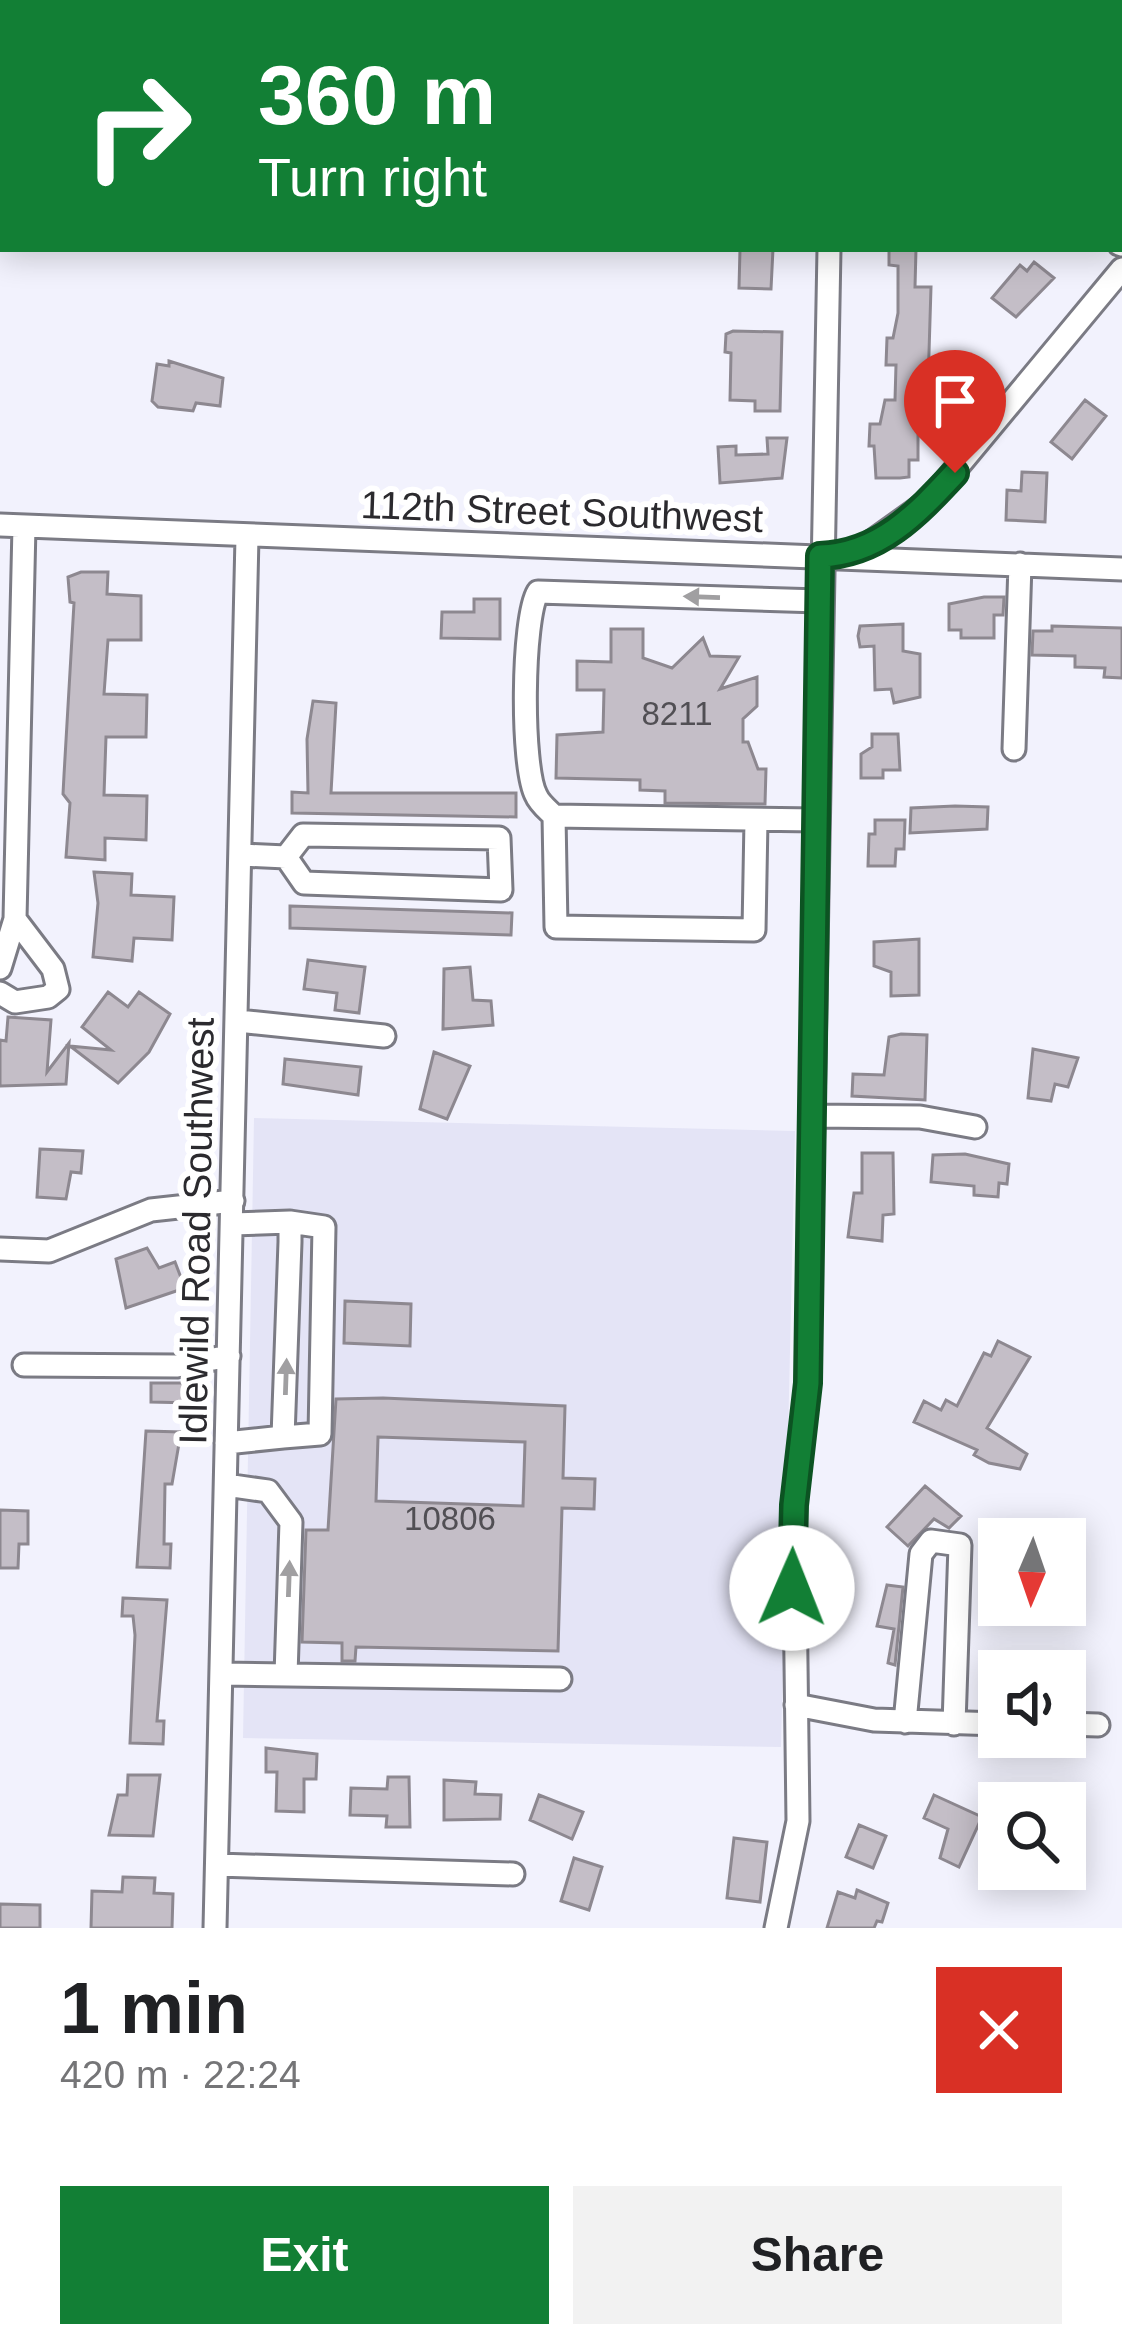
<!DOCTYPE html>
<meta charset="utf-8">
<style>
:root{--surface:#fff;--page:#f2f2f2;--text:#202124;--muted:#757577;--accent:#127f35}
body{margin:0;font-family:Helvetica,sans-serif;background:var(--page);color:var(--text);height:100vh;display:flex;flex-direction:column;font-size:45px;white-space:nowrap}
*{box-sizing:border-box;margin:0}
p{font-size:39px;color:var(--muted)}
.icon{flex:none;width:66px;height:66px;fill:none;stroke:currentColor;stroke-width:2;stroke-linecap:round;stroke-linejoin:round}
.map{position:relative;height:1928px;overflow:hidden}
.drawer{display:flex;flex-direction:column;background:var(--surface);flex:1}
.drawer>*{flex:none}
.hud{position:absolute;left:0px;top:0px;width:1122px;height:252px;box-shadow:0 6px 30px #0003;background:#127f35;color:#fff;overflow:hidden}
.needle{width:78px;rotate:182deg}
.buttons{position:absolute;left:978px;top:1518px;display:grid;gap:24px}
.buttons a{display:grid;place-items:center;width:108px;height:108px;border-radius:0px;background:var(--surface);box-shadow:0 6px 30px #0003;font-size:60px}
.pin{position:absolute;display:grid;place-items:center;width:102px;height:102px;color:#fff;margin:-123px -51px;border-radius:50% 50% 50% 0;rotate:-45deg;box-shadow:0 0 12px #0007}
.pin .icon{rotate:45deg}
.me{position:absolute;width:132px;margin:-66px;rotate:1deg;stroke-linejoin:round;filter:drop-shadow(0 0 9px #0008)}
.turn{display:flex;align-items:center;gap:42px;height:252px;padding:0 60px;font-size:54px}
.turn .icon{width:156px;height:156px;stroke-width:2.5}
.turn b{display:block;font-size:84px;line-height:102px}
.round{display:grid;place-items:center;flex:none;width:126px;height:126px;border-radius:0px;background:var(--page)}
.summary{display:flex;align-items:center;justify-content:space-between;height:204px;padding:0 60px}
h1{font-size:72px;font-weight:800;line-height:90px}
.action{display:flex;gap:24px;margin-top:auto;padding:24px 60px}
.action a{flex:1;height:138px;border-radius:0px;background:var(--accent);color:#fff;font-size:48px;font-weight:800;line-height:138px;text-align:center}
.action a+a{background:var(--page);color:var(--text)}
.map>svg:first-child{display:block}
.built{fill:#e4e4f6}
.building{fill:#c4bec7;stroke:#8d8890;stroke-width:3;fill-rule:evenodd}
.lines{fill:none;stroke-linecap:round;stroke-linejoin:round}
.minor-casing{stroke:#7b7b84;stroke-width:27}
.minor{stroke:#fff;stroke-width:21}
.oneway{fill:#a09fa1}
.route-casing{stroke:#0c5322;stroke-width:30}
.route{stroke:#127f35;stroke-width:21}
.labels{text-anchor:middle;stroke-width:12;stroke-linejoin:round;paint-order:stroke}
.number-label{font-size:33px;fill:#514f54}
.street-label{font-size:39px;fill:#2b2a2e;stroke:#fff}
</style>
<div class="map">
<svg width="1122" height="1928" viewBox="0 0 1122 1928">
<rect width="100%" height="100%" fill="#f2f2fd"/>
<path class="built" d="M254 1118 795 1131 781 1747 243 1738Z"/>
<path class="building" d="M740 249H773L771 289 739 288Z
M889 249H916L915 287H931L927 418H918V460H909V477L900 478H876L874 446H869L870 424H880L885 400H895L896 365H886L887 338H893L898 313V266L889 265Z
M1034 262 1054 278 1016 317 992 298 1020 265 1027 271Z
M733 331 782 332 780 411H755V401L730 400 731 353 725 352 726 334Z
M169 361 223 378 220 406 196 403 193 411 158 407 152 401 157 364 169 366Z
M1085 400 1106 416 1072 459 1051 442Z
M767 438H787L782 478 720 483 718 447 736 446V455L768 454Z
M1022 472 1047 473 1045 522 1006 520 1007 490 1021 491Z
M81 572H108L107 594 141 596V640H108L104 694 147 695 146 737H106L104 795 147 796 146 840 105 838V860L66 857 70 803 63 794 64 775 74 603 70 602 68 577Z
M984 597H1004L1003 615H994V638H961V630H949V604Z
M474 599H500V639L441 638 442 612H474Z
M903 624V651L920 654V697L894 703 891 689 875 690 874 646 860 647 858 636 860 626Z
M1052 626 1122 628V678L1104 677 1105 668 1075 667V656L1032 655 1033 631H1052Z
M611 629H643V658L672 668 703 638 710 656 739 657 720 689 757 677V706L743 719V742H748L758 769H766L765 804 665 803V791L640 790V780L556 778 557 735 603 732 604 690H577V661L611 662Z
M313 701 336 703 331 793H516V817L292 813V792L308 793 307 739Z
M872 734H898L900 770H883V778H861V754L872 747Z
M955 806 988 807 987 829 910 833 911 808Z
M875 820H905L904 849H896L895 866H868L869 834H875Z
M94 872 132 874 131 895 174 897 172 940 134 938 132 961 93 957 98 903Z
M290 906 512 913 511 935 290 928Z
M919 939V995L891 996V972L874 966V942Z
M308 960 365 967 359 1013 335 1010 337 993 304 989Z
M470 967 473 1000 491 1001 493 1025 443 1029 444 969Z
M108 992 128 1007 139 992 170 1014 149 1052 118 1083 70 1046 111 1050 82 1027Z
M8 1017 51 1020 47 1072 69 1043 66 1084 0 1086V1040L6 1041Z
M901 1034 927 1035 925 1100 852 1096 853 1074 884 1075 889 1037Z
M1033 1049 1078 1058 1068 1087 1055 1084 1051 1101 1028 1098Z
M434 1052 470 1066 447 1119 420 1109Z
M285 1059 361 1067 358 1095 283 1084Z
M40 1149 83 1151 81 1173 71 1172 66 1199 37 1197Z
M862 1153H893L894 1214 883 1215 882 1241 848 1237 854 1193H862Z
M965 1154 1009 1164 1007 1184 999 1183 998 1197 974 1195V1186L931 1182 933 1155Z
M147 1248 159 1268 175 1262 185 1288 126 1308 116 1259Z
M345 1301 411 1304 410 1346 344 1343Z
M998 1341 1030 1357 987 1428 1027 1454 1020 1469 989 1463 974 1455 977 1450 914 1422 924 1401 941 1410 946 1400 957 1406 984 1353 991 1356Z
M151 1383H192V1403L151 1402Z
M383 1398 565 1406 563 1478 595 1479 594 1509 562 1508 558 1651 356 1647 355 1661H342V1643L302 1642 306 1530H328L336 1399ZM378 1437 525 1442 523 1506 376 1501Z
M146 1431 181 1432 172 1484H165L164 1544H171L170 1568 137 1567Z
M925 1486 961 1516 949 1528 934 1519 908 1546 887 1527Z
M0 1510 28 1511V1544H19L18 1568H0Z
M887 1585 903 1587 895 1665 888 1663 894 1629 877 1626Z
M123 1598 167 1600 157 1721H164L163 1744 130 1743 135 1635 133 1616H122Z
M266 1748 317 1754 316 1779H304V1812L276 1811 277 1772H266Z
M128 1775H160L153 1836 109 1835 118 1795H127Z
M388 1777H409L410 1827H386L387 1816 350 1815 351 1788 387 1789Z
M444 1780 476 1782 475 1794 501 1795 500 1819 444 1820Z
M539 1795 583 1812 572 1839 530 1820Z
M934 1795 982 1817 959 1867 940 1858 948 1829 924 1818Z
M859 1825 886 1836 873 1868 846 1857Z
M734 1838 767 1842 760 1902 727 1898Z
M574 1858 602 1867 589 1910 561 1901Z
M123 1877 155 1878 154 1893 173 1894 172 1928H91L92 1891 122 1892Z
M857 1890 888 1903 882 1922 877 1921 874 1928H827L838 1892 855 1898Z
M0 1904 40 1905V1928H0Z"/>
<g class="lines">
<g class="minor-casing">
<path id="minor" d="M89 3V0
M837 3V0
M1119 244 1122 245
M0 525 1122 569
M856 553 930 500 1122 269
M1014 749 1020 564
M554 816C548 810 539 803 536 795 521 767 522 618 538 592L819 601
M756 820 754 930 556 927 554 816 816 820
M242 855 286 857 304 883 501 890 499 838 303 835 286 857
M0 968 15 919 24 526
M0 993 15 1002 48 997 58 989 53 969 15 919
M238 1021 384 1036
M811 1116 920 1117 975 1127
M0 1249 49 1251 151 1210 233 1201
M24 1365 177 1366 229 1356
M283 1437 320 1434 324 1227 290 1222
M226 1443 283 1437 290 1242V1222L232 1224
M226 1485 268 1491 291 1522 286 1675
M221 1674 560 1679
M796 1705 874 1720 999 1724
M905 1722 921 1554 931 1541 960 1545 954 1724
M1065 1724 1098 1725
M217 1865 513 1874
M215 1928 247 537
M776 1928 798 1821 794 1506 808 1383 829 249"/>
</g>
<use href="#minor" class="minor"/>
</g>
<defs><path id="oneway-solid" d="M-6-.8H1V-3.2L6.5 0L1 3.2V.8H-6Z" transform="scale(3)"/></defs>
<g class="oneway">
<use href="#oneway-solid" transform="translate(702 597) rotate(-178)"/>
<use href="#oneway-solid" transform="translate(286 1377) rotate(-88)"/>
<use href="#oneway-solid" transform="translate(289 1579) rotate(-88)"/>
</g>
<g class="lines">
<g class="route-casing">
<path id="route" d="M792 1588 794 1505 808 1383 820 556C879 554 916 515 955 473"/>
</g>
<use href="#route" class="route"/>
</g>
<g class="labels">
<g class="number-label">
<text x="677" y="725">8211</text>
<text x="450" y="1530">10806</text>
</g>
<g class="street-label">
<text transform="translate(562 511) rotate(2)" y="14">112th Street Southwest</text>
<text transform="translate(196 1231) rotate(-89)" y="14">Idlewild Road Southwest</text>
</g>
</g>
</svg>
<div class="buttons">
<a><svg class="needle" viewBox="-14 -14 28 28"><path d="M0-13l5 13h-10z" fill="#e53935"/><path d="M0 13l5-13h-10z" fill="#757577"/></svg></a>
<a><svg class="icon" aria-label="sound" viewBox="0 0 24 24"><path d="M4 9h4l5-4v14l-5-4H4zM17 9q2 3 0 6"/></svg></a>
<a><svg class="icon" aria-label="search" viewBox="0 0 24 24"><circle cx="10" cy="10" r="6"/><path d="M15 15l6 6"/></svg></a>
</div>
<div class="pin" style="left:955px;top:473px;background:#d93025"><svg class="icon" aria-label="arrive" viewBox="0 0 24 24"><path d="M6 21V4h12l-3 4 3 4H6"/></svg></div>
<svg class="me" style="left:792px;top:1588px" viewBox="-20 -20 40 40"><circle r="19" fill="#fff"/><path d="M0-13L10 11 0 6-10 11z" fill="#127f35"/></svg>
<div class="hud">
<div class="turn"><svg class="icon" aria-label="right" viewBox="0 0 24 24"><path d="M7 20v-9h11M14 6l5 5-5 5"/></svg><div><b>360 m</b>Turn right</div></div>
</div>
</div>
<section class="drawer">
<div class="summary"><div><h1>1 min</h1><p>420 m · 22:24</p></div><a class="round" style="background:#d93025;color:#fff"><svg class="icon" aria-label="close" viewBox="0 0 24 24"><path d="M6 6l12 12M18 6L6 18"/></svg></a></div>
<div class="action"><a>Exit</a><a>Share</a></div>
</section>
